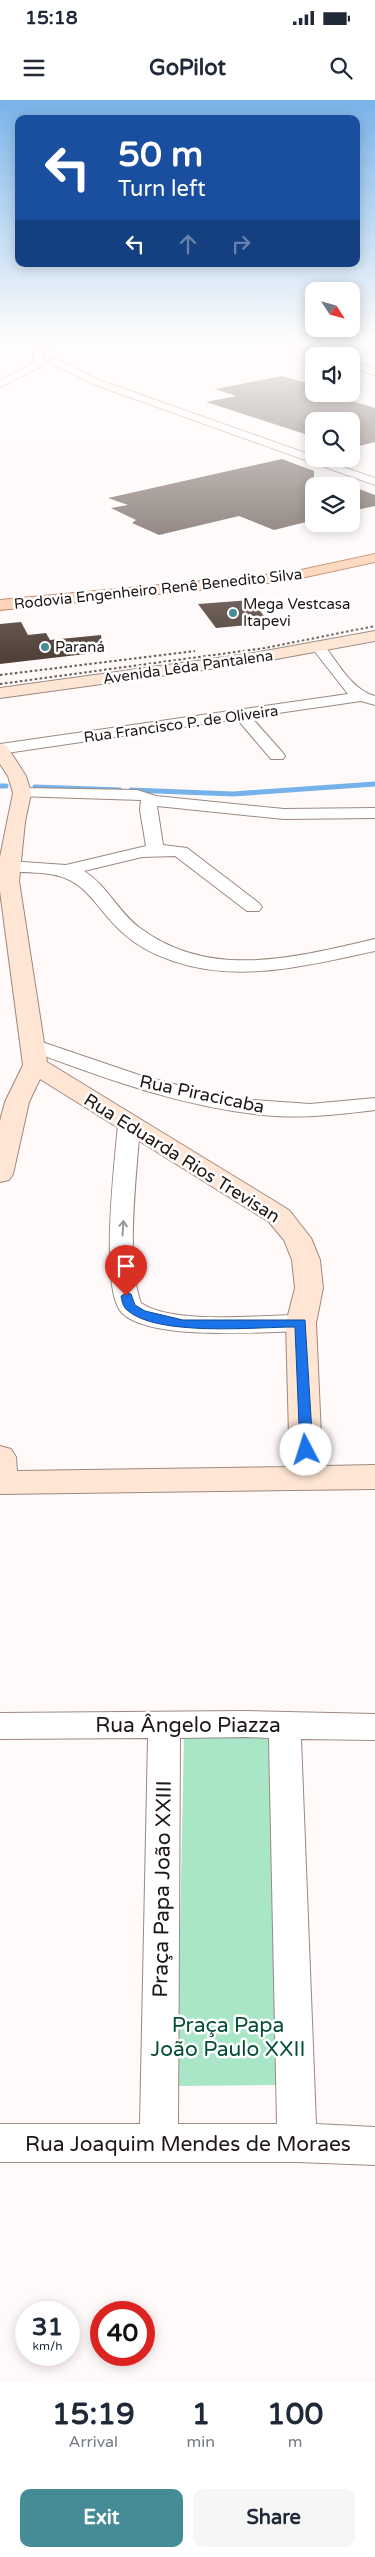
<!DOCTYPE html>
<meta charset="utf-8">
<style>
:root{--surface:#fff;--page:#f6f6f7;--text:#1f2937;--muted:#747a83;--accent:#468c96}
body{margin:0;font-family:"Varela Round",sans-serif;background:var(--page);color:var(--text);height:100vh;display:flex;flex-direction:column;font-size:19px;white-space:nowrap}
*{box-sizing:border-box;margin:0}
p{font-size:16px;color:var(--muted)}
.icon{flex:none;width:28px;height:28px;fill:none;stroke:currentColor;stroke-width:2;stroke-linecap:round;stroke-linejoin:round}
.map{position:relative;height:2282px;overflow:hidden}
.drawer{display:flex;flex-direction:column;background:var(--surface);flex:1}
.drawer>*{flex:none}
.banner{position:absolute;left:15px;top:15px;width:345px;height:152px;border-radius:10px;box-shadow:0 2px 12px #0003;background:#1a4fa0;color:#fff;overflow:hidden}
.needle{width:32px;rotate:126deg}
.buttons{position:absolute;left:305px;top:182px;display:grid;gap:10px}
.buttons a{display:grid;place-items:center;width:55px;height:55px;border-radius:10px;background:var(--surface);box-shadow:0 2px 12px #0003;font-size:25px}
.speed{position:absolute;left:15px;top:2201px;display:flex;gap:10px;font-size:25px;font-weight:700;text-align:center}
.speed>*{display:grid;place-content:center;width:65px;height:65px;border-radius:50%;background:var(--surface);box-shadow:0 2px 12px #0003;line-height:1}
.speed small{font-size:12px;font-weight:400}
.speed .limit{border:8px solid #d22;background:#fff;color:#111}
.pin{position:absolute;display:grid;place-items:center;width:42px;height:42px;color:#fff;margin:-51px -21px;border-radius:50% 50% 50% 0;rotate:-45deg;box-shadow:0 0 5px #0007}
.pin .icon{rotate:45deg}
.me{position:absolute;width:55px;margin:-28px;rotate:355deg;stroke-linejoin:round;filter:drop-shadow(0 0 4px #0008)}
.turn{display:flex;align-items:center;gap:18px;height:105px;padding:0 20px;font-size:22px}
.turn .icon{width:65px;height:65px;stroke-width:2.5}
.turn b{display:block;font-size:35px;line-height:42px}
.lanes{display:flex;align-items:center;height:48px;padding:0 20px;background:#0003;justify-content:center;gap:25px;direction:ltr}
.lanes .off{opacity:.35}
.eta{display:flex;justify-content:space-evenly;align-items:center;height:85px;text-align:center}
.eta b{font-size:30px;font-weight:700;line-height:35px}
.button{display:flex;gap:10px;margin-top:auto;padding:10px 20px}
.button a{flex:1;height:58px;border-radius:10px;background:var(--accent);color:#fff;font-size:20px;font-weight:700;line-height:58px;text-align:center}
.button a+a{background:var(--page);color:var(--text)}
.status{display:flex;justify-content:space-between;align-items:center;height:35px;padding:0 25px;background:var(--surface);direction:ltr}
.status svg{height:14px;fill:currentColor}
header{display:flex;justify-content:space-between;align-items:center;height:65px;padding:0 20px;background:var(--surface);font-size:22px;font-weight:700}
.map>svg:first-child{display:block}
.green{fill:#a8e6c6}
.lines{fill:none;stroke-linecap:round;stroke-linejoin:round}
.stream{stroke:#75b2ea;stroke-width:5}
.building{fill:#52413a}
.street-casing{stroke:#9c8981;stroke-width:2}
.secondary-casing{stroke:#9c8981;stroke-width:2}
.primary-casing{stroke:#af7650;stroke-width:2}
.street{fill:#fff;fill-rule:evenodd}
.secondary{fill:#fee5d4;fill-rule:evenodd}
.primary{fill:#fecba9;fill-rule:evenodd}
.rail{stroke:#625b59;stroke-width:2;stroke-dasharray:2.5 2.5;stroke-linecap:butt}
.oneway{stroke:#9a9796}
.route{fill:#1a73e8;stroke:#114b97}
.poi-dot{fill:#468c96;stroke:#fff;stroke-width:2}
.labels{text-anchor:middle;stroke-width:5;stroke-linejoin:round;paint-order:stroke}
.far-street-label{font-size:15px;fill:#1f1715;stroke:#fff}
.far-poi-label{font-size:15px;fill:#1f1715;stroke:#fff;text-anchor:start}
.street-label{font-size:18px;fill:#1f1715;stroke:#fff}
.near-street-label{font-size:21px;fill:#1f1715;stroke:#fff}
.near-park-label{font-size:21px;fill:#044e34;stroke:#fff}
</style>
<div class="status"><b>15:18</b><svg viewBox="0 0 49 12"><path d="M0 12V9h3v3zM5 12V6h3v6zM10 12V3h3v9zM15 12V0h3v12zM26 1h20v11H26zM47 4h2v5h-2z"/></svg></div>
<header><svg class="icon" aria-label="menu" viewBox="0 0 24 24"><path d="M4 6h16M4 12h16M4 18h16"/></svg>GoPilot<svg class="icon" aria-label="search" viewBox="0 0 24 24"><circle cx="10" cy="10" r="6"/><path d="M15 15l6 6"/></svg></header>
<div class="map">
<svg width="375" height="2282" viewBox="0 0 375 2282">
<rect width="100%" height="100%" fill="#fffaf9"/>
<path class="green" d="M184 1633 272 1634 277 1985 177 1986Z"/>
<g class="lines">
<path class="stream" d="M0 686H6
M35 687 120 690
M131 690 233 694 375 684"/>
</g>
<path class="building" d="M282 276 314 285V294H329L375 308V342L351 348V321H314V337L206 302 236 296 215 289Z
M282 359 314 371V420L274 430 239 416 159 435 132 423 136 420 111 408 128 405 108 398Z
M351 386 375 395V406L351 411Z
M251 500 270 523 216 528 198 504Z
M21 522 28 535 46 533 50 540 101 535 103 552 0 564V524Z"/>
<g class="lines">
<g class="street-casing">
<path id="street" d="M57 237H70C57 246 43 240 42 259L46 260V264L0 287V280L37 261 33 259C34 244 44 242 57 237Z
M277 237H290L335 256H323Z
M363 237H373L375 239V247Z
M53 258 99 280 314 356V359H320L375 378V385L93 284 50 263 48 261Z
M351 261 375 269V275L351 267Z
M319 544 324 545C338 563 352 590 375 596V605L361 601 251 617 283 653 285 656 283 659H271L237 619 0 654V644L348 594 312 548Z
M22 688 137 690 156 696 284 709 375 708V718L284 719 157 706 163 745 187 748 259 803 262 807 259 811H247L175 756 142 757 84 771C107 785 118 812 140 828 211 881 296 857 375 839V851C308 865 240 884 173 861 155 855 137 846 123 833 93 807 88 776 41 773 26 772 15 771 0 774V763L9 761 66 765 146 746 140 710 141 700 16 696 14 693 16 690Z
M33 939 142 976 205 992 240 999 310 1004 375 998V1010C342 1014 310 1018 276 1016 190 1010 106 979 26 949L23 945 26 941Z
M129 1018 137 1020 140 1025C137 1071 125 1161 141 1203 173 1225 261 1215 301 1215L310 1217 314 1223 310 1229 301 1231C261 1232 150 1241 122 1213 99 1190 115 1059 118 1025L121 1020Z
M246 1611 375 1614V1640L301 1639 316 2024 375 2027V2065L297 2062H0V2024H140L148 1638 0 1639V1613ZM246 1637 269 1638 277 2024H178L180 1638Z"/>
</g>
<g class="secondary-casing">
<path id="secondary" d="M375 531V541L254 563 0 598V588L254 553Z
M0 644 6 645 26 676 31 693 25 722 19 781 47 962 289 1110 311 1138 320 1160 323 1188 316 1223 321 1336 325 1366 375 1365V1389L0 1394V1346L11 1349 16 1357 17 1371 293 1367 289 1336 286 1223 295 1188 292 1160 284 1140 269 1122 40 979 29 1002 13 1074 9 1080 0 1082V1021L5 1002 23 965 0 791V757L13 693 8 676 0 664Z"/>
</g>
<g class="primary-casing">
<path id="primary" d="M375 454V462L287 481 0 510V500L287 473Z"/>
</g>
<use href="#street" class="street"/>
<use href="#secondary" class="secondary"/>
<use href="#primary" class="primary"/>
<path class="rail" d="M0 575 195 551
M0 584 265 548 375 526"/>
</g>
<defs><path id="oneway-shaft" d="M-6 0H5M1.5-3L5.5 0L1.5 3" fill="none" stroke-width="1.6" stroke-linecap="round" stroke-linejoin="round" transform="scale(1.25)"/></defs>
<use class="oneway" href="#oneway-shaft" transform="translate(123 1128) rotate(-86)"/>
<linearGradient id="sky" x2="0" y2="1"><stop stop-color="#7ab3e9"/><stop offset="0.43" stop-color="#fffdfc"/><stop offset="1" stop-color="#fffdfc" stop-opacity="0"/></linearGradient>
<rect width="375" height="557" fill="url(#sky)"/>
<path class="route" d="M126 1193 131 1194 135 1205 145 1211 183 1220H305L313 1350 311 1353 306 1355 300 1350 295 1227C255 1227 157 1237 127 1210 123 1207 122 1201 121 1196Z"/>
<g class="poi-dot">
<circle cx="233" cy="513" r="5"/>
<circle cx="45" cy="547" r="5"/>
</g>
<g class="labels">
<g class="far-street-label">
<text transform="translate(158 489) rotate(-6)" y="5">Rodovia Engenheiro Renê Benedito Silva</text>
<text transform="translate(188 567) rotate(-8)" y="5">Avenida Lêda Pantalena</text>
<text transform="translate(181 624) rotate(-8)" y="5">Rua Francisco P. de Oliveira</text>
</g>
<g class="far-poi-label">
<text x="243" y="509">Mega Vestcasa<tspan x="243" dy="17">Itapevi</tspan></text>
<text x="55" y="552">Paraná</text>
</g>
<g class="street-label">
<text transform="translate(202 994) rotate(12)" y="6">Rua Piracicaba</text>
<text transform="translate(182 1058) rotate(32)" y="6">Rua Eduarda Rios Trevisan</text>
</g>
<g class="near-street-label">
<text x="188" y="1632">Rua Ângelo Piazza</text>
<text transform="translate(162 1789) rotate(-89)" y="7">Praça Papa João XXIII</text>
<text x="188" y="2051">Rua Joaquim Mendes de Moraes</text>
</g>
<g class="near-park-label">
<text x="228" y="1932">Praça Papa<tspan x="228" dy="24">João Paulo XXII</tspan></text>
</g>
</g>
</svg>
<div class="buttons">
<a><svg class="needle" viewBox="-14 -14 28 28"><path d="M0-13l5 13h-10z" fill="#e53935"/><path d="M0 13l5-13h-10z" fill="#747a83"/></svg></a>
<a><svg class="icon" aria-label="sound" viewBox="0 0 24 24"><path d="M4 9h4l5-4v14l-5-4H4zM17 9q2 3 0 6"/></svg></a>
<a><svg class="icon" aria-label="search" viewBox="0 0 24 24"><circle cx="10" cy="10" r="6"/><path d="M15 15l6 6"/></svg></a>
<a><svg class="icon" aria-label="layers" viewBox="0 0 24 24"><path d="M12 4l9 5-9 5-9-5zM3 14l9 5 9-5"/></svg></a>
</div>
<div class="speed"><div>31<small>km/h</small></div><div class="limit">40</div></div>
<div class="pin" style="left:126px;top:1196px;background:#d93025"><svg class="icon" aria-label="arrive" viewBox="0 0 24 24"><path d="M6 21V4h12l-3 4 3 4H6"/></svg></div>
<svg class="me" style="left:306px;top:1350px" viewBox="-20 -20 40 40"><circle r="19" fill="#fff"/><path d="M0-13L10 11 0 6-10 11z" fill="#1a73e8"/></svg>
<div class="banner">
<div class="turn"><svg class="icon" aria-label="left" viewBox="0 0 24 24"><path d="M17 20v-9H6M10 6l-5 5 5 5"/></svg><div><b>50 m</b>Turn left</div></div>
<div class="lanes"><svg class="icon" aria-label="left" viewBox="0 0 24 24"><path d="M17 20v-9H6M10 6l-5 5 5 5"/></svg><svg class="icon off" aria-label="ahead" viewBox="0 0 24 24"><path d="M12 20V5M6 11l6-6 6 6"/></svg><svg class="icon off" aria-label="right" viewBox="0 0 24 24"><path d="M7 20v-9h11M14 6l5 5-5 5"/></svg></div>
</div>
</div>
<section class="drawer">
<div class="eta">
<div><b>15:19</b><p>Arrival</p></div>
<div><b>1</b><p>min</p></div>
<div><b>100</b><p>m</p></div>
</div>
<div class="button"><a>Exit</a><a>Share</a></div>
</section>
